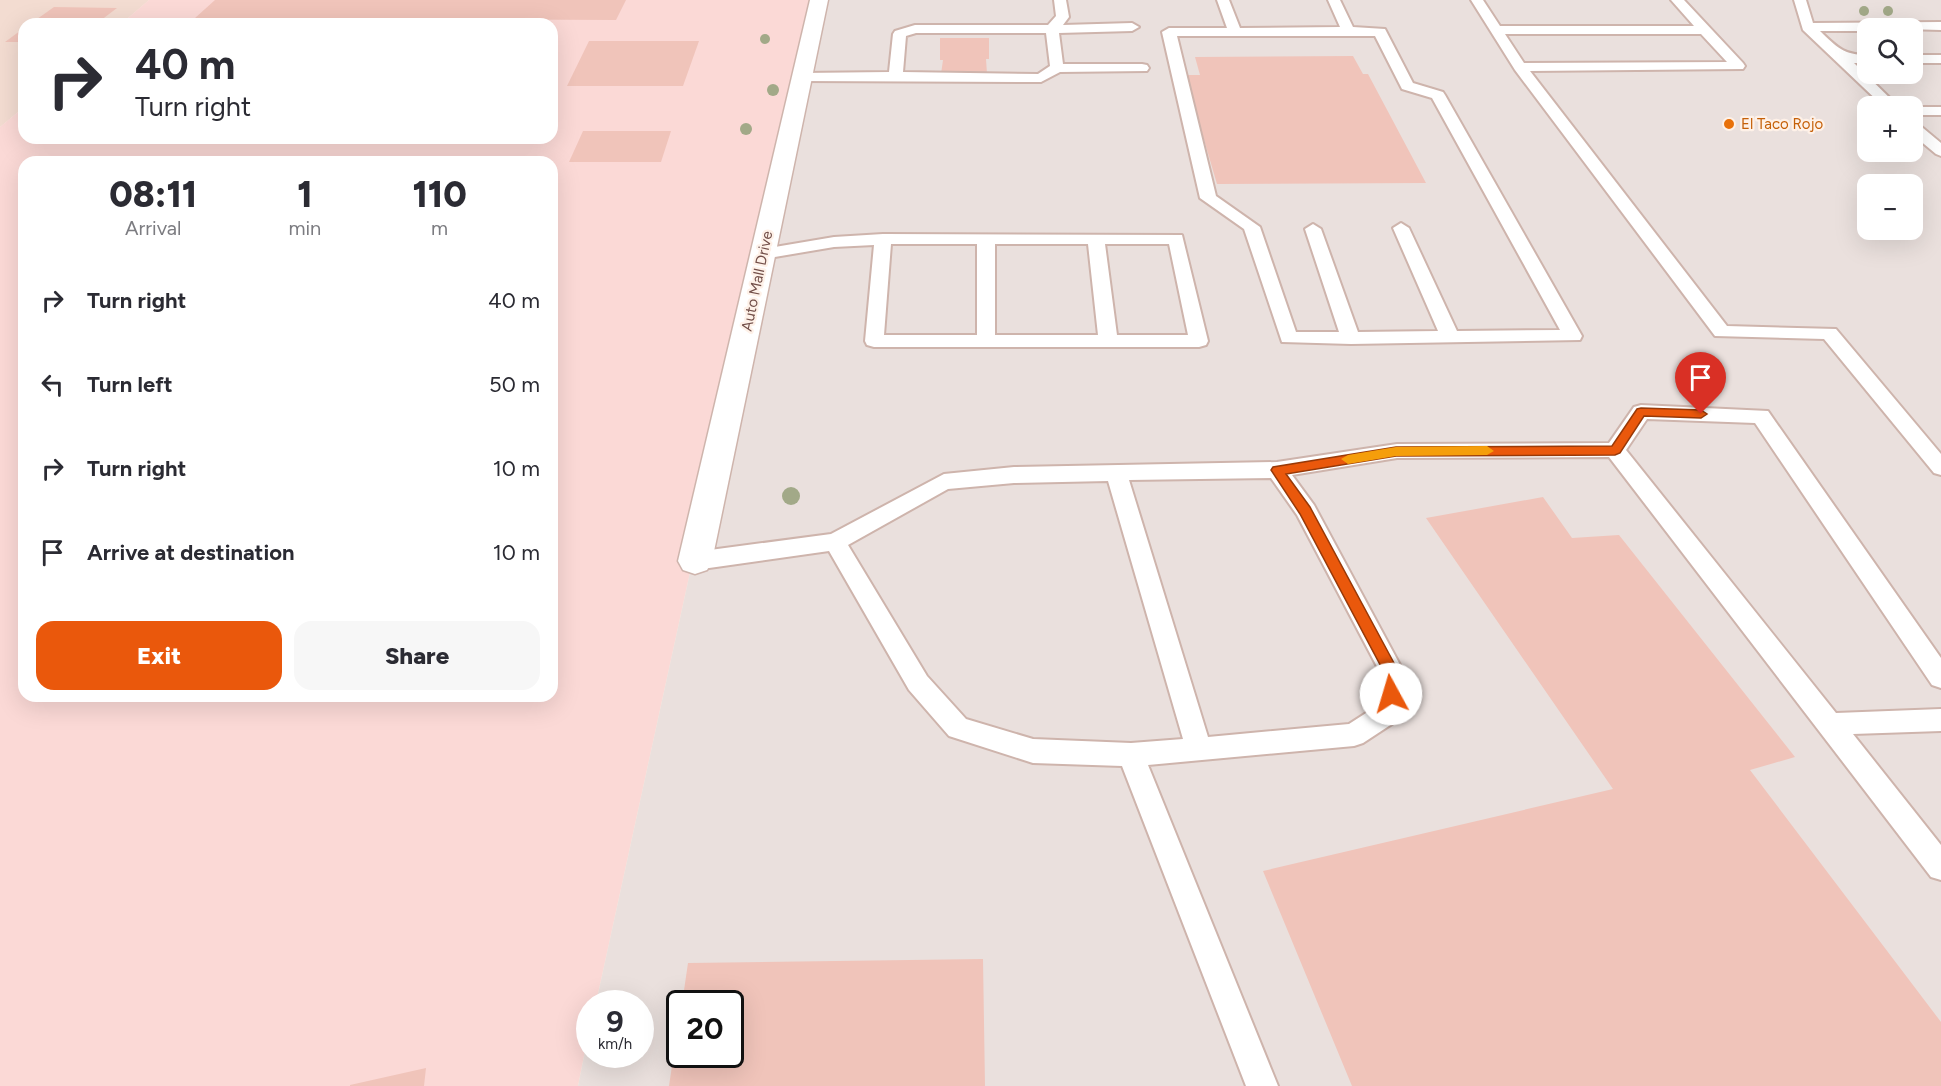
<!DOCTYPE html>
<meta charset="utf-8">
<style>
:root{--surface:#fff;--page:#f7f7f7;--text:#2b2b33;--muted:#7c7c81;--accent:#ea580c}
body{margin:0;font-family:Figtree,sans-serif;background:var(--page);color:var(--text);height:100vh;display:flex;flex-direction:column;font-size:22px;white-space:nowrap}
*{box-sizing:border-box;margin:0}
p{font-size:20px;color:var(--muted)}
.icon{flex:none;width:33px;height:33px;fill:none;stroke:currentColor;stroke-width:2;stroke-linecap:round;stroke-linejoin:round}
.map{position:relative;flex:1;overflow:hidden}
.panel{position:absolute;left:18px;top:156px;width:540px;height:546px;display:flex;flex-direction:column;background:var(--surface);border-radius:18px;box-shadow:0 6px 24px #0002}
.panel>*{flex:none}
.guide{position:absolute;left:18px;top:18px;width:540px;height:126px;border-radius:18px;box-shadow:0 6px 24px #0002;background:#fff;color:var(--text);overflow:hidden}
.tools{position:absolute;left:1857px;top:18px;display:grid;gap:12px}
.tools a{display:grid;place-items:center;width:66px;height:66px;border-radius:12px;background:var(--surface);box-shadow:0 6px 24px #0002;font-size:30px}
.speed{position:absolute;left:576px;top:990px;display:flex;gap:12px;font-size:30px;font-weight:700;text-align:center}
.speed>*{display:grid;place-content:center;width:78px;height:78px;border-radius:50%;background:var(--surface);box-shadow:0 6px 24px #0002;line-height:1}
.speed small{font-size:15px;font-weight:400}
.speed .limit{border:3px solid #111;border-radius:9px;background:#fff;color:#111}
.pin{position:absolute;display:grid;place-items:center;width:51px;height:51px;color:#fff;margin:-62px -26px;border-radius:50% 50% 50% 0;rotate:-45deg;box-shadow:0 0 6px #0007}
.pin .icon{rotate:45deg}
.me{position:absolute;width:66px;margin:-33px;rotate:354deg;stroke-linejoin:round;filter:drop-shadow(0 0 4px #0008)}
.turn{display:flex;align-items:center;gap:21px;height:126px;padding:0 18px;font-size:27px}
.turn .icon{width:78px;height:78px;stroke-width:2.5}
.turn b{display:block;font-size:42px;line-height:51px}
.eta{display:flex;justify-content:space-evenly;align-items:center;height:102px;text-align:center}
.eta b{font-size:36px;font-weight:800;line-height:42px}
.cta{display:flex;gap:12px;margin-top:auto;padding:12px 18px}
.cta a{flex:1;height:69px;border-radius:18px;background:var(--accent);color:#fff;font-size:24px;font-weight:800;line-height:69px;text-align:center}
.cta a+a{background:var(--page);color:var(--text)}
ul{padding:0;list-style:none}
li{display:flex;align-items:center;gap:18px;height:84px;padding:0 18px}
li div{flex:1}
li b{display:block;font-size:22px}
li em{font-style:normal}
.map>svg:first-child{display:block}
.residential{fill:#f3dcd1}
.commercial{fill:#fbd9d6;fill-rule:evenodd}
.industrial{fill:#eae0dd;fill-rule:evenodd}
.building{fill:#f0c4ba}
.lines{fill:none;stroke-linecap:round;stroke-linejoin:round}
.service-casing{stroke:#ceb4ac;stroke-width:4}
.minor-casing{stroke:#ceb4ac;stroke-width:3}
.service{fill:#fff;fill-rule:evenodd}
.minor{fill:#fff;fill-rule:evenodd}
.tree{fill:#a2a988}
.route{fill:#ea580c;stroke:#983908;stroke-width:1.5}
.slow{fill:#f59e0b}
.food-dot{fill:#e8710a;stroke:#fef1e8;stroke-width:2}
.labels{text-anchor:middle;stroke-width:4.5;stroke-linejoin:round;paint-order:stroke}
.far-food-label{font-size:15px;fill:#c56008;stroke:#fef1e8;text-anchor:start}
.far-street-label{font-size:15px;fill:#724f49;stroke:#fef1e8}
</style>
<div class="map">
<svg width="1941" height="1086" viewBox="0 0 1941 1086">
<rect width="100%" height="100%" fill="#fbece2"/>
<path class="residential" d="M0 0H149L121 24H24V107L0 127Z"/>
<path class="commercial" d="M149 0H815L596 1003 590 1004 589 1031 578 1086H0V127L24 107V138H552V24H121ZM24 162H552V696H24Z"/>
<path class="industrial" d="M815 0H1941V1086H578L589 1031 590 1054H640V1004L596 1003ZM1868 28H1912V74H1868ZM1868 106H1912V152H1868ZM1868 184H1912V230H1868ZM680 1004H730V1054H680Z"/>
<path class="building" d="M215 0H626L616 20 195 18Z
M54 7 117 8 96 24H30Z
M24 28V42H5Z
M940 38H989V59H986L987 74H941L943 60H940Z
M589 41H699L683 86H567Z
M1353 56 1363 74H1368L1426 183 1217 184 1185 75H1200L1195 57Z
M583 131H671L661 162H569Z
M1543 497 1572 538 1619 535 1795 757 1750 770 1941 1022V1086H1352L1263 871 1613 789 1426 518Z
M983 959 985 1086H669L678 1025 680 1054H730V1004H682L688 963Z
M426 1068 424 1086H350V1085Z"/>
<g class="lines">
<g class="service-casing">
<path id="service" d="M1054 0H1066L1069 17 1063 25 1132 23 1139 27 1132 31 1059 33 1063 64H1142L1147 65 1149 68 1147 71 1060 72 1041 82 802 81 795 77 802 73 889 72 893 34 895 31 915 25H1048L1056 16ZM916 33H1046L1050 66 1038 74 903 72 906 36Z
M1217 0H1229L1240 28 1340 27 1328 0H1340L1353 27 1385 29 1413 83 1443 92 1445 95 1582 336 1580 340 1351 344 1282 342 1244 229 1200 198 1162 32 1169 28H1227ZM1177 36H1375L1402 89 1432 98 1560 330 1457 331 1409 228 1401 223 1393 228 1438 331 1358 332 1321 229 1313 224 1305 229 1339 332H1296L1260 227 1216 196Z
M1471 0H1483L1500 26H1694L1671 0H1684L1743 63 1745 66 1743 69 1530 71 1727 326 1836 329 1941 454V475L1934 473 1824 339 1715 336 1515 70ZM1505 34H1701L1727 62 1524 63Z
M1794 0H1806L1813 23 1941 22V30L1868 28V31H1820C1837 47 1843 55 1868 55V63H1854L1898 106H1883L1803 30Z
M1912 55H1941V63H1912Z
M1912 107H1941V115H1912Z
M1912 122 1917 123 1941 143V156L1936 154 1912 134Z
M883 234 1182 235 1208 341 1206 345 1199 347H874L867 345 865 341 874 245 834 247 763 259 757 258 754 254 757 250 763 249 834 237ZM891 244H977V335H884ZM995 244H1088L1098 335H995ZM1105 244H1169L1188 335H1117Z
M1641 405 1768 411 1941 658V688L1932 685 1755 423 1647 419 1626 450 1836 713 1941 709V731L1853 734 1941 845V880L1931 877 1609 457 1397 458 1292 475 1314 505 1406 676 1402 712 1398 720 1363 743 1354 746 1148 765 1278 1086H1246L1122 766 1033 763 949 736 909 690 829 551 695 570 687 567 684 561 687 555 695 552 831 534 944 474 1014 467 1277 462 1397 444 1609 443 1634 407ZM1271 478 1297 515 1382 676 1377 706 1349 724 1208 737 1129 480ZM1108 481 1183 739 1131 743 1033 739 966 719 927 676 848 545 948 489 1014 483Z"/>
</g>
<g class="minor-casing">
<path id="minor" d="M810 0H828L712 561 707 570 695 574 683 570 678 561Z"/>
</g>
<use href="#service" class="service"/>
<use href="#minor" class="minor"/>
</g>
<g class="tree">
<circle cx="1864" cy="11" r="5"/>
<circle cx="1888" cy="11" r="5"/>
<circle cx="765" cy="39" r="5"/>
<circle cx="773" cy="90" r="6"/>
<circle cx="746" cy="129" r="6"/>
<circle cx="791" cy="496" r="9"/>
</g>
<path class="route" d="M1641 408 1701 410 1707 414 1701 418 1644 416 1620 453 1615 455 1396 456 1286 474 1310 507 1401 676 1397 698 1391 700 1386 698 1383 694 1386 676 1300 514 1271 470 1273 467 1396 447 1612 446 1637 409Z"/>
<path class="slow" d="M1487 446 1494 451 1487 455 1396 456 1348 464 1341 459 1348 455 1396 447Z"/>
<circle class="food-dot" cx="1729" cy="124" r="6"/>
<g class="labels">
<g class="far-food-label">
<text x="1741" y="129">El Taco Rojo</text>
</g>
<g class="far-street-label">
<text transform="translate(757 281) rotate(-78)" y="5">Auto Mall Drive</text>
</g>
</g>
</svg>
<div class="tools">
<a><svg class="icon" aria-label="search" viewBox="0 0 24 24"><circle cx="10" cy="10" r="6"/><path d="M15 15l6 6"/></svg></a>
<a>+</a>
<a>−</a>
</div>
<div class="speed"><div>9<small>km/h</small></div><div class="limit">20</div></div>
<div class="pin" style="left:1701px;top:414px;background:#d93025"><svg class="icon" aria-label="arrive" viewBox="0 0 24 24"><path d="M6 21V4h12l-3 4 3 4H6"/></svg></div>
<svg class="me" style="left:1391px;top:694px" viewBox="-20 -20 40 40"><circle r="19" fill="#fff"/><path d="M0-13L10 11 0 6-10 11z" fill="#ea580c"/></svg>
<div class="guide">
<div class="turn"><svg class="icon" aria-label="right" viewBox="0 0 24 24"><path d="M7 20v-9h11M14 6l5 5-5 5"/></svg><div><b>40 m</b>Turn right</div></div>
</div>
<section class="panel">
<div class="eta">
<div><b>08:11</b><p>Arrival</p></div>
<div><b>1</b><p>min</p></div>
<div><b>110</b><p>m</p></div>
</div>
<ul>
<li><svg class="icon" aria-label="right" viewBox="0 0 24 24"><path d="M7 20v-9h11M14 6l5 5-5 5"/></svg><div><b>Turn right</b></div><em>40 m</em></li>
<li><svg class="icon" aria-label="left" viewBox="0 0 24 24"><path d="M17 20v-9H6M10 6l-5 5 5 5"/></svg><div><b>Turn left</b></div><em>50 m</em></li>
<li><svg class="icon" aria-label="right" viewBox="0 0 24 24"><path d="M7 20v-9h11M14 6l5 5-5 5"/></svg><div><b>Turn right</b></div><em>10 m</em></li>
<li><svg class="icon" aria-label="arrive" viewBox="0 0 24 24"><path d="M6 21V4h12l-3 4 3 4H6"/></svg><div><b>Arrive at destination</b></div><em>10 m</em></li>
</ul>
<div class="cta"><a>Exit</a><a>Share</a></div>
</section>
</div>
